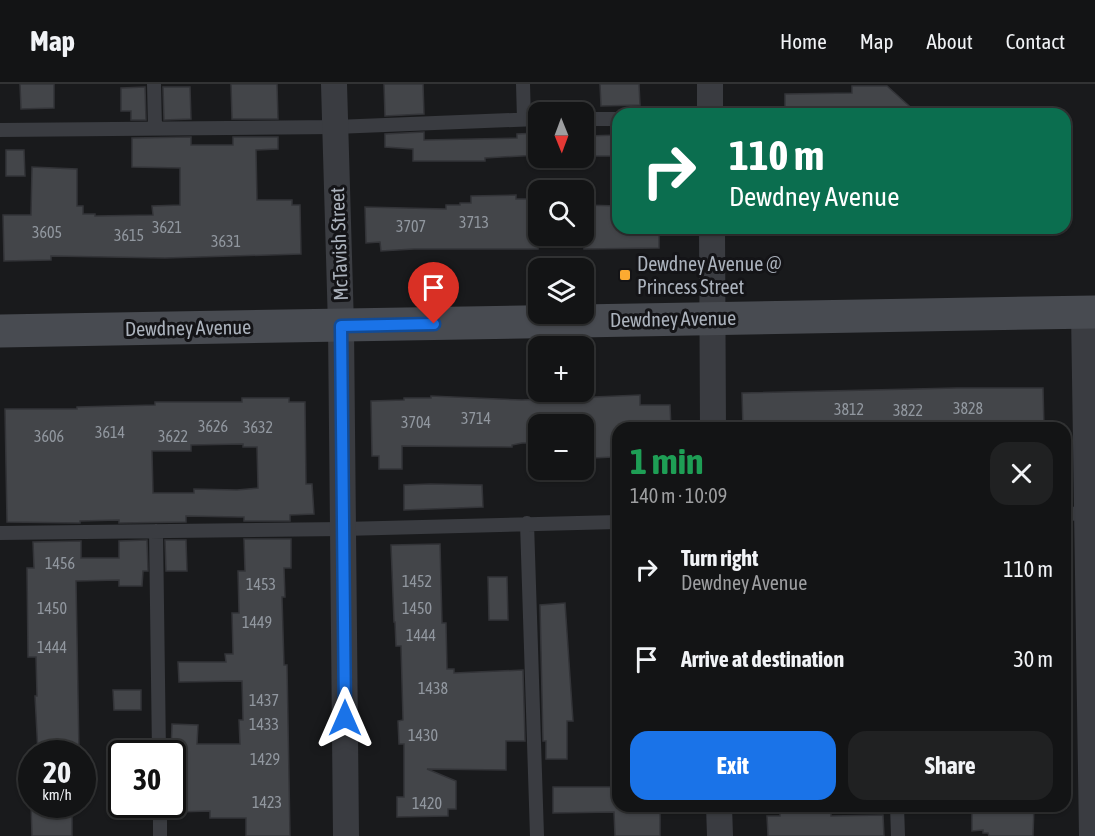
<!DOCTYPE html>
<meta charset="utf-8">
<style>
:root{--surface:#131415;--page:#202122;--text:#f1f3f6;--muted:#9d9ea0;--line:#323334;--accent:#1a73e8}
body{margin:0;font-family:"Asap Condensed",sans-serif;background:var(--page);color:var(--text);height:100vh;display:flex;flex-direction:column;font-size:22px;white-space:nowrap}
*{box-sizing:border-box;margin:0}
p{font-size:20px;color:var(--muted)}
.icon{flex:none;width:33px;height:33px;fill:none;stroke:currentColor;stroke-width:2;stroke-linecap:round;stroke-linejoin:round}
.map{position:relative;flex:1;overflow:hidden}
.panel{position:absolute;left:612px;top:338px;width:459px;height:390px;display:flex;flex-direction:column;background:var(--surface);border-radius:18px;box-shadow:0 2px 4px #0004,0 0 0 2px var(--line)}
.panel>*{flex:none}
.hud{position:absolute;left:612px;top:24px;width:459px;height:126px;border-radius:18px;box-shadow:0 2px 4px #0004,0 0 0 2px var(--line);background:#0b6e4f;color:#fff;overflow:hidden}
.needle{width:39px;rotate:179deg}
.fabs{position:absolute;left:528px;top:18px;display:grid;gap:12px}
.fabs a{display:grid;place-items:center;width:66px;height:66px;border-radius:12px;background:var(--surface);box-shadow:0 2px 4px #0004,0 0 0 2px var(--line);font-size:30px}
.speed{position:absolute;left:18px;top:656px;display:flex;gap:12px;font-size:30px;font-weight:700;text-align:center}
.speed>*{display:grid;place-content:center;width:78px;height:78px;border-radius:50%;background:var(--surface);box-shadow:0 2px 4px #0004,0 0 0 2px var(--line);line-height:1}
.speed small{font-size:15px;font-weight:400}
.speed .limit{border:3px solid #111;border-radius:9px;background:#fff;color:#111}
.pin{position:absolute;display:grid;place-items:center;width:51px;height:51px;color:#fff;margin:-62px -26px;border-radius:50% 50% 50% 0;rotate:-45deg;box-shadow:0 0 6px #0007}
.pin .icon{rotate:45deg}
.me{position:absolute;width:66px;margin:-33px;rotate:0deg;stroke-linejoin:round;filter:drop-shadow(0 0 4px #0008)}
.turn{display:flex;align-items:center;gap:21px;height:126px;padding:0 18px;font-size:27px}
.turn .icon{width:78px;height:78px;stroke-width:2.5}
.turn b{display:block;font-size:42px;line-height:51px}
.round{display:grid;place-items:center;flex:none;width:63px;height:63px;border-radius:18px;background:var(--page)}
.headline{display:flex;align-items:center;justify-content:space-between;height:102px;padding:0 18px}
h1{font-size:36px;font-weight:700;line-height:45px;color:#1e9e55}
.cta{display:flex;gap:12px;margin-top:auto;padding:12px 18px}
.cta a{flex:1;height:69px;border-radius:18px;background:var(--accent);color:#fff;font-size:24px;font-weight:700;line-height:69px;text-align:center}
.cta a+a{background:var(--page);color:var(--text)}
ul{padding:0;list-style:none}
li{display:flex;align-items:center;gap:18px;height:90px;padding:0 18px}
li div{flex:1}
li b{display:block;font-size:22px}
li em{font-style:normal}
header{display:flex;align-items:center;gap:36px;box-sizing:border-box;height:84px;padding:0 30px;background:var(--surface);border-bottom:2px solid var(--line)}
header strong{font-size:28px}
nav{display:flex;gap:33px;margin-inline-start:auto;font-size:21px}
.map>svg:first-child{display:block}
.building{fill:#434549;stroke:#333438;stroke-width:1.5;fill-rule:evenodd}
.lines{fill:none;stroke-linecap:round;stroke-linejoin:round}
.service{stroke:#3a3c41;stroke-width:14}
.minor{stroke:#3a3c41;stroke-width:26}
.secondary{stroke:#484b51;stroke-width:33}
.route-casing{stroke:#114b97;stroke-width:15}
.route{stroke:#1a73e8;stroke-width:10}
.poi-dot{fill:#fcaa31;stroke:#141417;stroke-width:2}
.labels{text-anchor:middle;stroke-width:6;stroke-linejoin:round;paint-order:stroke}
.number-label{font-size:16px;fill:#91979f}
.street-label{font-size:20px;fill:#abb2bc;stroke:#141417}
.poi-label{font-size:20px;fill:#abb2bc;stroke:#141417;text-anchor:start}
</style>
<header>
<strong>Map</strong>
<nav><a>Home</a><a>Map</a><a>About</a><a>Contact</a></nav>
</header>
<div class="map">
<svg width="1095" height="752" viewBox="0 0 1095 752">
<rect width="100%" height="100%" fill="#191a1c"/>
<path class="building" d="M20 0H54V24L21 25Z
M231 0H277L278 35H232Z
M384 0H423L424 30 385 32Z
M600 0H639L640 21 601 22Z
M852 2H887L918 30H785V10L852 9Z
M145 3 146 36H131V27H121V4Z
M163 3H190L191 35 164 36Z
M424 48V56L517 54V50L538 49V71L485 74V77H413V65L385 63V50Z
M618 51V72H587V52Z
M191 53V61H233V53H278V65L256 66 257 116H292V121H300L301 170 165 174 51 172V176L4 177 3 131H31L32 83 77 85V122H83V130H95V132L153 131 152 122 180 121V84L132 83V54Z
M6 66H24L25 92H6Z
M516 111V115H538V165H414L381 167 380 158 366 159 365 123 446 125V121H460V119H471V112Z
M584 121 618 122V144H659V164L584 165Z
M956 304H1043L1044 344H743L742 309Z
M640 311V321H670L671 344H618V367H613V373L593 374V368L584 367V340H538V359H522L512 361V363L402 362V385H379V372H372L371 317 404 316V314H431V312L522 316Z
M242 314H289V318H305L306 400H312L314 430 290 431V437H244V433H238L186 432V438L119 439V436L80 437V439L7 438 5 325H77V323L155 321V318H242ZM243 360V363H257L258 404 237 406 194 405V409H153L152 367H191V361Z
M430 400 482 401 483 423 404 426V401Z
M244 455H291V484H284L285 513H282L284 581H287L290 752H246V734H210V727L177 728 176 669H171L172 640 198 641 197 660H240L239 636H243L242 597 179 598 178 578H226L225 570H233L232 529H239L238 487H245Z
M147 456 148 487H143L142 502H119V496L76 497 79 669H38L35 612H37L36 573H28L27 484H34L33 458 81 457V474H119V457Z
M165 456H186L187 487H166Z
M440 460 442 539H446L447 585H454V589L523 586 525 657H506V686L427 685 456 697V725H448V732L397 733V713H404V660H399L398 637 403 636 401 562H396L395 538H394L391 461Z
M488 493H507L508 536H489Z
M565 519 573 637H567V675H546V657H543L540 521Z
M113 606H141V626H114Z
M553 703H618V722H660V752H615L614 728 553 729Z
M31 720H72V752H32Z
M780 722H831V732L883 731 884 752H768L767 732H780Z
M983 722H1034L1033 752H989L988 749H983V746L972 747V727L983 726Z"/>
<g class="lines">
<path class="service" d="M154 0 155 43
M523 0 524 35
M584 35H618
M0 46 335 43 538 35
M1065 430 1093 429
M527 439 537 752
M156 447 159 669
M0 449 343 445 618 438
M160 720V752
M897 722 898 752"/>
<path class="minor" d="M334 0 341 242 346 752
M710 0V30
M712 144 713 344
M1084 228 1092 752
M719 722 720 752"/>
<path class="secondary" d="M0 247 1095 228"/>
</g>
<g class="lines">
<g class="route-casing">
<path id="route" d="M345 634 341 242 434 240"/>
</g>
<use href="#route" class="route"/>
</g>
<rect class="poi-dot" x="619" y="185" width="12" height="12" rx="3"/>
<g class="labels">
<g class="number-label">
<text x="474" y="144">3713</text>
<text x="411" y="148">3707</text>
<text x="167" y="149">3621</text>
<text x="47" y="154">3605</text>
<text x="129" y="157">3615</text>
<text x="226" y="163">3631</text>
<text x="968" y="330">3828</text>
<text x="849" y="331">3812</text>
<text x="908" y="332">3822</text>
<text x="476" y="340">3714</text>
<text x="416" y="344">3704</text>
<text x="213" y="348">3626</text>
<text x="258" y="349">3632</text>
<text x="110" y="354">3614</text>
<text x="49" y="358">3606</text>
<text x="173" y="358">3622</text>
<text x="60" y="485">1456</text>
<text x="417" y="503">1452</text>
<text x="261" y="506">1453</text>
<text x="52" y="530">1450</text>
<text x="417" y="530">1450</text>
<text x="257" y="544">1449</text>
<text x="421" y="557">1444</text>
<text x="52" y="569">1444</text>
<text x="433" y="610">1438</text>
<text x="264" y="622">1437</text>
<text x="264" y="646">1433</text>
<text x="423" y="657">1430</text>
<text x="265" y="681">1429</text>
<text x="267" y="724">1423</text>
<text x="427" y="725">1420</text>
</g>
<g class="street-label">
<text transform="translate(339 160) rotate(-92)" y="7">McTavish Street</text>
<text transform="translate(673 235) rotate(-1)" y="7">Dewdney Avenue</text>
<text transform="translate(188 244) rotate(-1)" y="7">Dewdney Avenue</text>
</g>
<g class="poi-label">
<text x="637" y="187">Dewdney Avenue @<tspan x="637" dy="23">Princess Street</tspan></text>
</g>
</g>
</svg>
<div class="fabs">
<a><svg class="needle" viewBox="-14 -14 28 28"><path d="M0-13l5 13h-10z" fill="#e53935"/><path d="M0 13l5-13h-10z" fill="#9d9ea0"/></svg></a>
<a><svg class="icon" aria-label="search" viewBox="0 0 24 24"><circle cx="10" cy="10" r="6"/><path d="M15 15l6 6"/></svg></a>
<a><svg class="icon" aria-label="layers" viewBox="0 0 24 24"><path d="M12 4l9 5-9 5-9-5zM3 14l9 5 9-5"/></svg></a>
<a>+</a>
<a>−</a>
</div>
<div class="speed"><div>20<small>km/h</small></div><div class="limit">30</div></div>
<div class="pin" style="left:434px;top:240px;background:#d93025"><svg class="icon" aria-label="arrive" viewBox="0 0 24 24"><path d="M6 21V4h12l-3 4 3 4H6"/></svg></div>
<svg class="me" style="left:345px;top:634px" viewBox="-20 -20 40 40"><path d="M0-17L14 15 0 8-14 15z" fill="#1a73e8" stroke="#fff" stroke-width="4"/></svg>
<div class="hud">
<div class="turn"><svg class="icon" aria-label="right" viewBox="0 0 24 24"><path d="M7 20v-9h11M14 6l5 5-5 5"/></svg><div><b>110 m</b>Dewdney Avenue</div></div>
</div>
<section class="panel">
<div class="headline"><div><h1>1 min</h1><p>140 m · 10:09</p></div><a class="round"><svg class="icon" aria-label="close" viewBox="0 0 24 24"><path d="M6 6l12 12M18 6L6 18"/></svg></a></div>
<ul>
<li><svg class="icon" aria-label="right" viewBox="0 0 24 24"><path d="M7 20v-9h11M14 6l5 5-5 5"/></svg><div><b>Turn right</b><p>Dewdney Avenue</p></div><em>110 m</em></li>
<li><svg class="icon" aria-label="arrive" viewBox="0 0 24 24"><path d="M6 21V4h12l-3 4 3 4H6"/></svg><div><b>Arrive at destination</b></div><em>30 m</em></li>
</ul>
<div class="cta"><a>Exit</a><a>Share</a></div>
</section>
</div>
